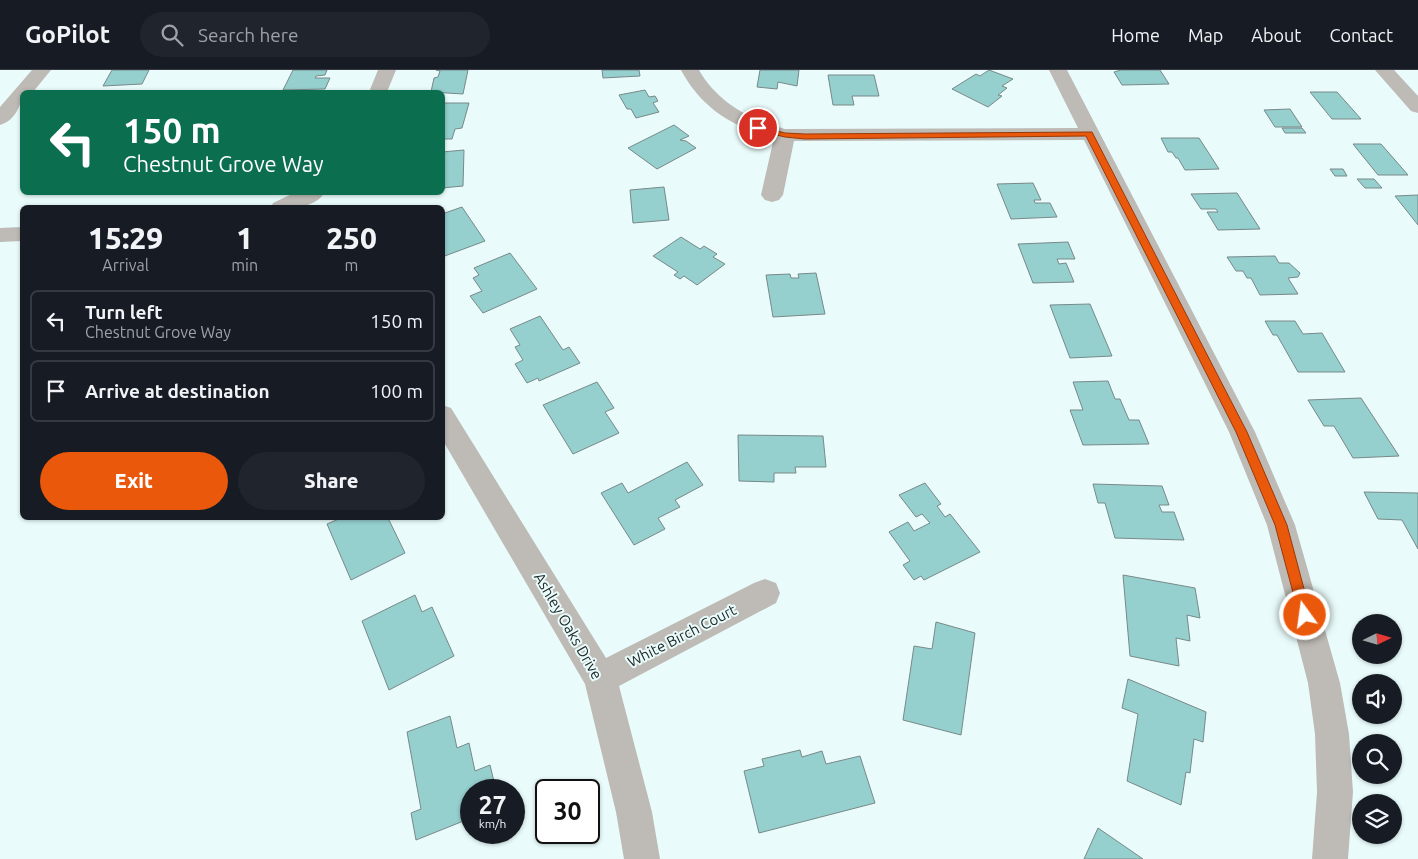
<!DOCTYPE html>
<style>
:root{--surface:#171b24;--page:#20242c;--text:#f1f3f6;--muted:#9ea1a6;--line:#363941;--accent:#ea580c}
body{margin:0;font-family:Ubuntu,sans-serif;background:var(--page);color:var(--text);height:100vh;display:flex;flex-direction:column;font-size:19px;white-space:nowrap}
*{box-sizing:border-box;margin:0}
p{font-size:16px;color:var(--muted)}
.icon{flex:none;width:28px;height:28px;fill:none;stroke:currentColor;stroke-width:2;stroke-linecap:round;stroke-linejoin:round}
.map{position:relative;flex:1;overflow:hidden}
.drawer{position:absolute;left:20px;top:135px;width:425px;height:315px;display:flex;flex-direction:column;background:var(--surface);border-radius:8px;box-shadow:0 1px 4px #0004}
.drawer>*{flex:none}
.banner{position:absolute;left:20px;top:20px;width:425px;height:105px;border-radius:8px;box-shadow:0 1px 4px #0004;background:#0b6e4f;color:#fff;overflow:hidden}
.needle{width:32px;rotate:85deg}
.buttons{position:absolute;left:1352px;top:544px;display:grid;gap:10px}
.buttons a{display:grid;place-items:center;width:50px;height:50px;border-radius:50%;background:var(--surface);box-shadow:0 1px 4px #0004;font-size:25px}
.speed{position:absolute;left:460px;top:709px;display:flex;gap:10px;font-size:25px;font-weight:700;text-align:center}
.speed>*{display:grid;place-content:center;width:65px;height:65px;border-radius:50%;background:var(--surface);box-shadow:0 1px 4px #0004;line-height:1}
.speed small{font-size:12px;font-weight:400}
.speed .limit{border:2px solid #111;border-radius:8px;background:#fff;color:#111}
.pin{position:absolute;display:grid;place-items:center;width:42px;height:42px;color:#fff;margin:-21px;border:2px solid #fff;border-radius:50%;box-shadow:0 1px 5px #0007}
.me{position:absolute;width:55px;margin:-28px;rotate:346deg;stroke-linejoin:round;filter:drop-shadow(0 0 4px #0008)}
.turn{display:flex;align-items:center;gap:18px;height:105px;padding:0 20px;font-size:22px}
.turn .icon{width:65px;height:65px;stroke-width:2.5}
.turn b{display:block;font-size:35px;line-height:42px}
.eta{display:flex;justify-content:space-evenly;align-items:center;height:85px;text-align:center}
.eta b{font-size:30px;font-weight:800;line-height:35px}
.primary-button{display:flex;gap:10px;margin-top:auto;padding:10px 20px}
.primary-button a{flex:1;height:58px;border-radius:30px;background:var(--accent);color:#fff;font-size:20px;font-weight:800;line-height:58px;text-align:center}
.primary-button a+a{background:var(--page);color:var(--text)}
ul{padding:0;list-style:none}
li{display:flex;align-items:center;gap:15px;height:62px;margin:0 10px 8px;padding:0 10px;border:2px solid var(--line);border-radius:8px}
li div{flex:1}
li b{display:block;font-size:19px}
li em{font-style:normal}
header{display:flex;align-items:center;gap:30px;box-sizing:border-box;height:70px;padding:0 25px;background:var(--surface);border-bottom:1px solid var(--line)}
header strong{font-size:24px}
nav{display:flex;gap:28px;margin-inline-start:auto;font-size:18px}
.search{width:350px;height:45px;background:var(--page);display:flex;align-items:center;gap:12px;box-sizing:border-box;padding:0 18px;border-radius:28px;color:var(--muted);font-size:19px}
.map>svg:first-child{display:block}
.building{fill:#95cfce;stroke:#788988}
.lines{fill:none;stroke-linecap:round;stroke-linejoin:round}
.minor{fill:#bebab5;fill-rule:evenodd}
.route{fill:#ea580c;stroke:#983908}
.labels{text-anchor:middle;stroke-width:4;stroke-linejoin:round;paint-order:stroke}
.street-label{font-size:15px;fill:#202727;stroke:#e9fcfb}
</style>
<header>
<strong>GoPilot</strong>
<div class="search"><svg class="icon" aria-label="search" viewBox="0 0 24 24"><circle cx="10" cy="10" r="6"/><path d="M15 15l6 6"/></svg>Search here</div>
<nav><a>Home</a><a>Map</a><a>About</a><a>Contact</a></nav>
</header>
<div class="map">
<svg width="1418" height="789" viewBox="0 0 1418 789">
<rect width="100%" height="100%" fill="#e9fcfb"/>
<path class="building" d="M112 0H149L142 14 103 16Z
M293 0H327L325 5 316 6 315 8H330L325 19 283 20Z
M436 0H468L463 24 431 22 434 8 438 7 440 1Z
M602 0H639L640 6 603 8Z
M760 0H799L797 16 778 12 777 19 757 17Z
M989 0 1013 9 1002 16 1007 18 998 25 1002 26 988 37 952 19 976 4 980 6Z
M1121 0H1160L1169 14 1122 15 1114 2Z
M828 5H874L879 26H852L854 35H833Z
M645 20 649 27 655 26 658 31 653 33 659 42 636 48 631 39H627L619 25Z
M1310 22H1337L1361 49H1332Z
M442 33H469L462 58 455 59 452 69H442Z
M1290 39 1302 57H1275L1264 40Z
M674 55 689 66 680 70 686 71 696 78 657 99 628 78Z
M1282 58H1302L1306 63H1285Z
M1161 68H1199L1219 99 1185 100 1178 88H1176L1172 82H1168Z
M1353 74H1381L1408 105H1378Z
M464 80 463 116 442 118V82Z
M1330 99H1343L1347 106H1335Z
M1357 109H1374L1382 118H1365Z
M1033 113 1041 130H1034L1035 133H1050L1057 147 1011 149 997 114Z
M664 117 669 150 633 153 630 120Z
M1237 123 1260 159 1218 160 1207 142H1218L1216 139H1201L1191 124Z
M1418 125V155L1395 126Z
M462 137 485 171 442 187V168H444L442 144Z
M681 167 700 179 704 176 717 184 713 187 725 194 697 215 684 206 680 209 674 205 678 202 653 186Z
M1068 172 1075 189H1057L1059 194 1066 193 1074 212 1033 213 1018 174Z
M510 183 537 219 483 243 470 226 482 221 473 208 479 205 474 198Z
M1275 186 1279 193H1289L1300 203 1298 207 1288 208 1298 224 1260 225 1251 208H1247L1243 201H1236L1227 187Z
M816 203 825 244 773 247 766 205 790 204 791 208H799L798 204Z
M1090 234 1112 286 1070 288 1050 235Z
M540 246 563 280 569 277 580 293 539 311 538 308 527 313 515 294 523 290 515 277 520 275 510 259Z
M1265 251H1295L1303 264 1322 263 1345 302H1298L1277 265H1273Z
M1108 311 1115 329H1120L1129 350H1139L1149 374 1083 375 1070 340H1083L1073 312Z
M597 312 614 338 605 342 619 363 573 384 543 335Z
M1361 328 1399 386 1353 388 1334 356H1324L1308 330Z
M738 365 823 366 826 397H795L796 403H774V412L739 411Z
M687 392 703 415 675 430 680 437 658 448 665 459 634 475 601 423 622 413 628 423Z
M925 413 941 434 937 436 945 447 950 444 980 482 924 510 921 506 914 510 903 495 910 491 889 462 908 452 914 461 930 453 922 444 916 447 899 425Z
M1093 414 1162 416 1169 435H1159L1162 442H1174L1184 470 1115 468 1105 433H1098Z
M1364 422 1418 423V479L1402 450 1378 449Z
M341 448H388L405 483 351 510 327 454Z
M1123 505 1195 518 1200 548 1187 545 1190 571 1176 568 1179 596 1130 586Z
M415 525 422 542 432 537 454 586 389 620 362 551Z
M936 552 975 563 961 665 903 650 914 576 932 579Z
M1128 609 1206 642 1203 672 1194 669 1190 703 1186 702 1181 735 1127 711 1138 644 1122 638Z
M450 646 457 678 469 673 475 701 490 695 496 720H471V748L416 770 411 743 421 739 407 662Z
M800 680 802 687 822 681 826 694 860 686 875 733 759 763 744 701 764 696 762 689Z
M1098 758 1143 789H1084Z"/>
<g class="lines">
<path class="minor" d="M32 0H51L33 22H22C22 36 14 51 0 55V37Z
M378 0H396L387 22H369Z
M681 0H699C717 32 750 50 785 59L1078 58 1049 0H1067L1255 362 1295 455 1340 613 1349 664 1353 722 1348 789H1312L1317 722 1315 664 1308 613 1267 455 1229 362 1084 70 794 71 783 125 779 130 772 132 765 130 761 125 774 68C734 58 701 38 681 0Z
M1375 0H1394L1418 26V43L1411 41Z
M296 122H325C314 140 288 138 271 138L273 133Z
M22 157V171L0 172V158Z
M442 335 451 338 606 588 754 513 765 509 776 513 780 523 776 533 619 616 652 742 660 789H624L616 742 585 614 442 369Z"/>
</g>
<path class="route" d="M758 56 785 63 805 64 1092 62 1247 362 1287 455 1311 545 1310 549 1305 551 1300 549 1299 545 1275 455 1236 362 1086 66 805 69 785 67 755 60 754 58Z"/>
<g class="labels">
<g class="street-label">
<text transform="translate(568 556) rotate(60)" y="5">Ashley Oaks Drive</text>
<text transform="translate(682 566) rotate(-27)" y="5">White Birch Court</text>
</g>
</g>
</svg>
<div class="buttons">
<a><svg class="needle" viewBox="-14 -14 28 28"><path d="M0-13l5 13h-10z" fill="#e53935"/><path d="M0 13l5-13h-10z" fill="#9ea1a6"/></svg></a>
<a><svg class="icon" aria-label="sound" viewBox="0 0 24 24"><path d="M4 9h4l5-4v14l-5-4H4zM17 9q2 3 0 6"/></svg></a>
<a><svg class="icon" aria-label="search" viewBox="0 0 24 24"><circle cx="10" cy="10" r="6"/><path d="M15 15l6 6"/></svg></a>
<a><svg class="icon" aria-label="layers" viewBox="0 0 24 24"><path d="M12 4l9 5-9 5-9-5zM3 14l9 5 9-5"/></svg></a>
</div>
<div class="speed"><div>27<small>km/h</small></div><div class="limit">30</div></div>
<div class="pin" style="left:758px;top:58px;background:#d93025"><svg class="icon" aria-label="arrive" viewBox="0 0 24 24"><path d="M6 21V4h12l-3 4 3 4H6"/></svg></div>
<svg class="me" style="left:1305px;top:545px" viewBox="-20 -20 40 40"><circle r="17" fill="#ea580c" stroke="#fff" stroke-width="3"/><path d="M0-11L8 9 0 5-8 9z" fill="#fff"/></svg>
<div class="banner">
<div class="turn"><svg class="icon" aria-label="left" viewBox="0 0 24 24"><path d="M17 20v-9H6M10 6l-5 5 5 5"/></svg><div><b>150 m</b>Chestnut Grove Way</div></div>
</div>
<section class="drawer">
<div class="eta">
<div><b>15:29</b><p>Arrival</p></div>
<div><b>1</b><p>min</p></div>
<div><b>250</b><p>m</p></div>
</div>
<ul>
<li><svg class="icon" aria-label="left" viewBox="0 0 24 24"><path d="M17 20v-9H6M10 6l-5 5 5 5"/></svg><div><b>Turn left</b><p>Chestnut Grove Way</p></div><em>150 m</em></li>
<li><svg class="icon" aria-label="arrive" viewBox="0 0 24 24"><path d="M6 21V4h12l-3 4 3 4H6"/></svg><div><b>Arrive at destination</b></div><em>100 m</em></li>
</ul>
<div class="primary-button"><a>Exit</a><a>Share</a></div>
</section>
</div>
